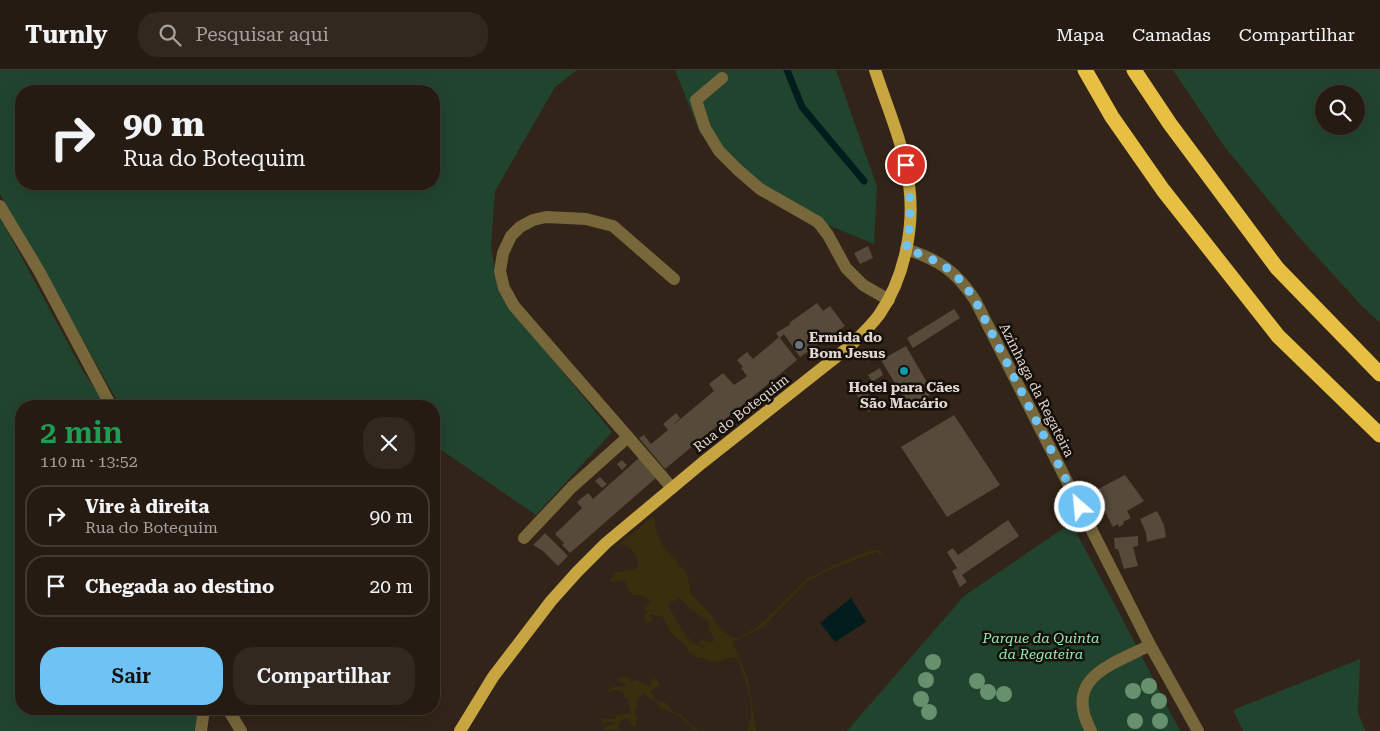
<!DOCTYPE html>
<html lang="pt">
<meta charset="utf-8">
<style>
:root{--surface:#261b12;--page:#322820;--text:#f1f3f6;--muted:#a4a19f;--line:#423932;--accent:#6fc2f4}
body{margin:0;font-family:"Roboto Serif",serif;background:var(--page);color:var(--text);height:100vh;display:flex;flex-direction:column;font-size:19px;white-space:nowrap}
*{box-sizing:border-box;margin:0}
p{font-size:16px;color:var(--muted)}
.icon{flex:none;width:28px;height:28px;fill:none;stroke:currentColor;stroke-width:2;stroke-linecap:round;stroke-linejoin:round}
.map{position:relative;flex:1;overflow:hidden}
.panel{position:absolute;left:15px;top:330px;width:425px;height:315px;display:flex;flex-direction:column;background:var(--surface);border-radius:20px;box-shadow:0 5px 20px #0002,0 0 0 1px var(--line)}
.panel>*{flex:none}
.banner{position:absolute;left:15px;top:15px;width:425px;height:105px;border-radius:20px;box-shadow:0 5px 20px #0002,0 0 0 1px var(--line);background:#261b12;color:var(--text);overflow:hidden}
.buttons{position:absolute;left:1315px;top:15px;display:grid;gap:10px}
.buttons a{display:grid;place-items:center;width:50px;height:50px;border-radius:50%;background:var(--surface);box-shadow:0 5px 20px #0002,0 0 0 1px var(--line);font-size:25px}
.pin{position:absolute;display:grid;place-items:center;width:42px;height:42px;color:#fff;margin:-21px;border:2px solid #fff;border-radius:50%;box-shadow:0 1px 5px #0007}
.me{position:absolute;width:55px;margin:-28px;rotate:333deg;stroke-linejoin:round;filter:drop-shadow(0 0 4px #0008)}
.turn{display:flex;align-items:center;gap:18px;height:105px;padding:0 25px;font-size:22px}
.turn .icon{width:65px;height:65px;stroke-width:2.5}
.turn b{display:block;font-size:35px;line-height:42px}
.round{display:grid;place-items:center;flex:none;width:52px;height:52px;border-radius:20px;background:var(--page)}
.overview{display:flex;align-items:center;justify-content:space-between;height:85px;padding:0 25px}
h1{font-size:30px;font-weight:600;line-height:38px;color:#1e9e55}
.action{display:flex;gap:10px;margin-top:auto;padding:10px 25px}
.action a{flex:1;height:58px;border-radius:20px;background:var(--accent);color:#111;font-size:20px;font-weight:600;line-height:58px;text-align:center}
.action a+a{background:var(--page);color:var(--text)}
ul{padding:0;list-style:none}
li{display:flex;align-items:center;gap:15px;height:62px;margin:0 10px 8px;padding:0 15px;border:2px solid var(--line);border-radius:20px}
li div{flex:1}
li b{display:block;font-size:19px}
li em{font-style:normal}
header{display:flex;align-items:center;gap:30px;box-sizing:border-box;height:70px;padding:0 25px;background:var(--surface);border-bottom:1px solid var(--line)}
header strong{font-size:24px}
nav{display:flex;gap:28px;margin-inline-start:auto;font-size:18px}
.search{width:350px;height:45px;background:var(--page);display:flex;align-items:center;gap:12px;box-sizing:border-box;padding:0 18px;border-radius:20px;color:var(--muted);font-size:19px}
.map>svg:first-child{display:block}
.green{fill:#21442f;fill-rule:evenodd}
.sand{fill:#372f0e;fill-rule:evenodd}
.water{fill:#011c1d}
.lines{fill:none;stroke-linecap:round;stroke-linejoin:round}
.stream{stroke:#011c1d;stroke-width:7}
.building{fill:#564a3a}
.minor{stroke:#77673b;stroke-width:12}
.major{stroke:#c7a642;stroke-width:12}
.highway{stroke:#e7bf42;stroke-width:15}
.tree{fill:#67916e}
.route{stroke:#6fc2f4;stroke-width:9;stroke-dasharray:0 16.2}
.worship-dot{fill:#6b7280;stroke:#150f0a;stroke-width:2}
.culture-dot{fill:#0f9aa8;stroke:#150f0a;stroke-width:2}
.labels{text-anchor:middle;stroke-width:5;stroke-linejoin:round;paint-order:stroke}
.poi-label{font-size:14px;font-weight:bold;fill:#dfd6ce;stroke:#150f0a;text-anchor:start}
.street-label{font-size:14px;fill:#dfd6ce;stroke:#150f0a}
.park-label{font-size:14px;font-style:italic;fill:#92eab4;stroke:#150f0a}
</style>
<header>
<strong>Turnly</strong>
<div class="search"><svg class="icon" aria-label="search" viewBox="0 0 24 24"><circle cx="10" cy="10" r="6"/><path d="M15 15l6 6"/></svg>Pesquisar aqui</div>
<nav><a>Mapa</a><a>Camadas</a><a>Compartilhar</a></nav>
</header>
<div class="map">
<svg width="1380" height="661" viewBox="0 0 1380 661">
<rect width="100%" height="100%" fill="#322418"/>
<path class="green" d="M0 0H577L555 17 495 121 491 177 499 223 612 362 536 445 434 375V336H120L0 124ZM21 21H434V114H21Z
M675 0H836L877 117 874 174 803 145 730 93 700 63Z
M1173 0H1380V253L1362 236 1297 165 1224 76ZM1324 24H1356V56H1324Z
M0 147 84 303 107 336H21V639H197L198 661H0Z
M1071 453 1122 548 1180 661H847L964 526Z
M1360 589 1358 642 1365 661H1243L1233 640Z"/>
<path class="sand" d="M654 446 656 462 664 478 687 503 691 524 709 542 721 560 733 568H737L756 558 807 509 834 495 869 481 878 480 883 484 880 485 876 482 829 500 807 512 763 557 732 572 748 609 756 661H747C757 639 746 610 737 589L731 587 720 591H715L712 593 708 589 697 587 688 581 686 576 671 563 663 547 650 544V547L653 549 652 551H646L644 547 647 542 643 536 651 533V531L640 525H632L624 510 614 512 609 511 616 502 635 499 638 496C640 486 631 478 623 474L614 478ZM680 528 691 539 708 552 710 562 714 568V571L710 572 700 570V574L705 577V578C685 573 679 551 668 536L670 533Z
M624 607 628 608 632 612 636 610 649 616 652 609H657L661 616 655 617 651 622 657 631 665 632 673 642 682 645 689 653 700 661H696L691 657 679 646 661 638 656 632 649 628 643 623 636 632 637 637 634 642 637 646 636 657 632 656 628 649 624 648 618 655V660H606L603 657 615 654 616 652H608L603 654 601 650 602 649H616L614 646 616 645 631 644 628 632 629 629 624 628 623 622 616 620 606 622 613 617 626 616 624 613 618 612 619 608Z"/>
<path class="water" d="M851 528 866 552 835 572 820 553Z"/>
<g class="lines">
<path class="stream" d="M787 0 802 37 864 111"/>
</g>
<path class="building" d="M868 176 873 188 860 194 854 183Z
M817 233 823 241 830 236 845 256 800 287 784 264 780 268 797 290 665 399 639 368 644 365 651 374 668 360 663 354 676 343 680 348 672 356 714 321 709 314 723 303 734 315 747 306 741 298 743 297 737 290 747 282 753 289 779 267 776 263 791 254 789 253Z
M954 239 960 248 913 278 907 268Z
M906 276 933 323 909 337 881 290Z
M880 298 883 305 872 312 868 305Z
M863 318 877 336 869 342 856 324Z
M954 345 1000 415 947 447 901 377Z
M640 387 657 407 570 483 562 475 564 473 555 464 582 438 577 432 588 423 593 429Z
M622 390 627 395 622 400 617 394Z
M1125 405 1144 431 1127 441 1131 448 1123 452 1124 454 1119 457 1118 454 1113 457 1094 421Z
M600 407 607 414 602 418 595 411Z
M1157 441 1164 455 1166 467 1147 472 1146 463 1140 449Z
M1008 450 1019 466 962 505 967 512 960 517 952 501 957 498 947 482 953 478 958 485Z
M545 463 568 486 558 496 543 481 533 475Z
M1138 466V476L1133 477 1138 496 1124 499 1118 479H1115L1114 468Z"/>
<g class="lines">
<path class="minor" d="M722 8 696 30 705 58 719 81 738 100 760 119 818 152 828 165 846 198 863 215 889 230
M0 136 39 201 111 336
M906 179C939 190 955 200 975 230L1150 575 1198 661
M628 367 514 236 504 218 500 201 503 183 511 166 520 157 533 150 546 147 586 149 613 156 674 209
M524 468 572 417 628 367 672 418
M228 639 241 661
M201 661 204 639
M1091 661C1062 607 1112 595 1150 575"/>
<path class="major" d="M460 661 493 607 551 531 577 502 606 473 702 393 850 276C860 266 870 257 879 245 904 209 915 158 909 114 904 75 887 37 875 0"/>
<path class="highway" d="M1085 0 1112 47 1163 120 1278 266 1380 365
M1134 0 1170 54 1277 198 1380 304"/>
</g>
<g class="tree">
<circle cx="933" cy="592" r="8"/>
<circle cx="926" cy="610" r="8"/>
<circle cx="977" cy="611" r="8"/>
<circle cx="1149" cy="616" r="8"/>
<circle cx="1133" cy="621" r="8"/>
<circle cx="988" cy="622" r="8"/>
<circle cx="1004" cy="624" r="8"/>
<circle cx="921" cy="629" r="8"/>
<circle cx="1159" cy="631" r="8"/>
<circle cx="929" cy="642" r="8"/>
<circle cx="1135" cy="651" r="8"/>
<circle cx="1160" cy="651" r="8"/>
</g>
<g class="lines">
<path class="route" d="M906 95C911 123 912 151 906 179 940 191 955 199 975 230L1080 437"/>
</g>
<circle class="worship-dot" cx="799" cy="275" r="5"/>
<circle class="culture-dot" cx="904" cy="301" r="5"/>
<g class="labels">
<g class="poi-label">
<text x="809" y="272">Ermida do<tspan x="809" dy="16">Bom Jesus</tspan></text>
<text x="904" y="322" text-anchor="middle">Hotel para Cães<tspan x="904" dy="16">São Macário</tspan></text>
</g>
<g class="street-label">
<text transform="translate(1037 320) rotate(63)" y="5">Azinhaga da Regateira</text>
<text transform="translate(741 343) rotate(-38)" y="5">Rua do Botequim</text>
</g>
<g class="park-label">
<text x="1041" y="573">Parque da Quinta<tspan x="1041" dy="16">da Regateira</tspan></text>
</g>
</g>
</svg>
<div class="buttons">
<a><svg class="icon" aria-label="search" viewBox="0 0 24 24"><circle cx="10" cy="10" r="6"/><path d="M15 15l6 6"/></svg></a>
</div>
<div class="pin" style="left:906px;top:95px;background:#d93025"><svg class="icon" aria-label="arrive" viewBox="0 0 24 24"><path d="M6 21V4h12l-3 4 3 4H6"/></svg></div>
<svg class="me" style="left:1080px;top:437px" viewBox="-20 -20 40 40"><circle r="17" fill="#6fc2f4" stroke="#fff" stroke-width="3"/><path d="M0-11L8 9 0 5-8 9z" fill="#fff"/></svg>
<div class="banner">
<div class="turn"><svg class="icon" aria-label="right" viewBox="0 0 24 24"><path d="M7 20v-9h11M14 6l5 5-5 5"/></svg><div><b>90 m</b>Rua do Botequim</div></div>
</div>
<section class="panel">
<div class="overview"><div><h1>2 min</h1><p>110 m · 13:52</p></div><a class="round"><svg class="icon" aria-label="close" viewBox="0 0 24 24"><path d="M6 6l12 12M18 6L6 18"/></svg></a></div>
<ul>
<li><svg class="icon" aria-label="right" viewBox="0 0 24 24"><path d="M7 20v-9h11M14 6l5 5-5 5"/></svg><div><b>Vire à direita</b><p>Rua do Botequim</p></div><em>90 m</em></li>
<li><svg class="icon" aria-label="arrive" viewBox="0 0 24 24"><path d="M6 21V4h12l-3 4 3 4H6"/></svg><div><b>Chegada ao destino</b></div><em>20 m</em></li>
</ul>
<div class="action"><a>Sair</a><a>Compartilhar</a></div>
</section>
</div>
